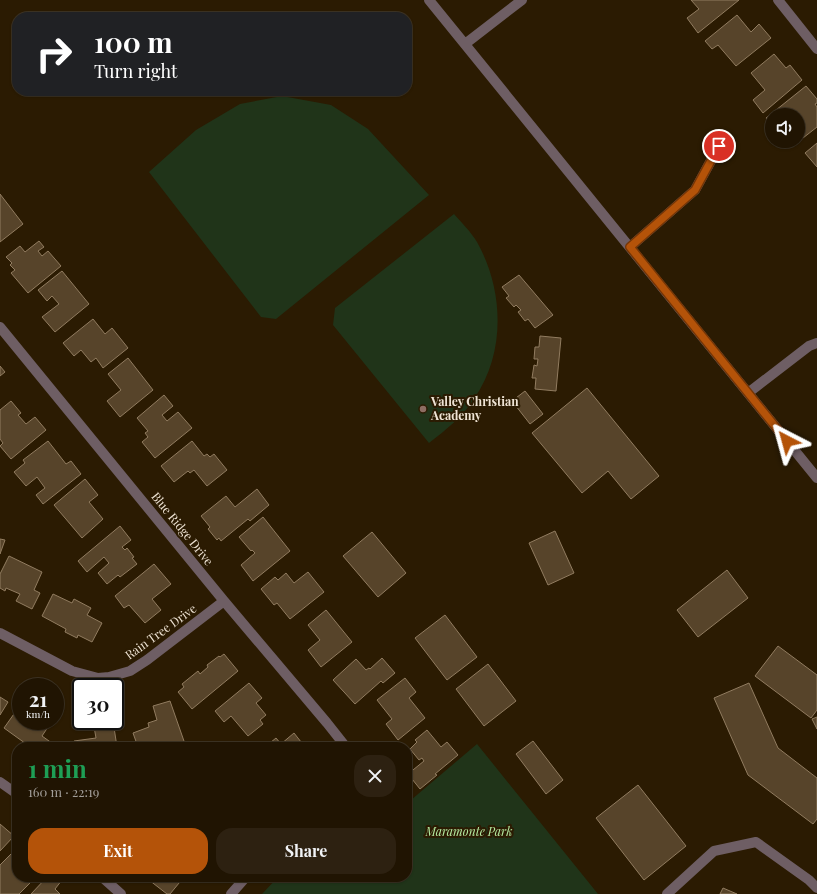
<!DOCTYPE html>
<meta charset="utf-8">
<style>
:root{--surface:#201402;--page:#2d2111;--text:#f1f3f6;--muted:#a29e99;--line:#3d3324;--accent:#b45309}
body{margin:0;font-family:"Playfair Display",serif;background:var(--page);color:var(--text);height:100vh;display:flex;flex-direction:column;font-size:15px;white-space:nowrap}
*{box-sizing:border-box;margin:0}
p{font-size:13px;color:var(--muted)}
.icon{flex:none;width:22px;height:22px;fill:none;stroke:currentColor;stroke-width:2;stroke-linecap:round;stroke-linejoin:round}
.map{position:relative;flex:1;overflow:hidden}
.sheet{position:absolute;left:12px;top:742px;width:400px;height:140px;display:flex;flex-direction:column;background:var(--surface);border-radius:16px;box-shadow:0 1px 3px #0004,0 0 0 1px var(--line)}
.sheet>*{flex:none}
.top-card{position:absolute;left:12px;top:12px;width:400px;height:84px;border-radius:16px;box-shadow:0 1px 3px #0004,0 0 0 1px var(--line);background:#202124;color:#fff;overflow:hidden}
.tools{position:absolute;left:765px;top:108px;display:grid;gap:8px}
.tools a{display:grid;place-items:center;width:40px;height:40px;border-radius:50%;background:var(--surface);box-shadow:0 1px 3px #0004,0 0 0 1px var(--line);font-size:20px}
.speed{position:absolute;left:12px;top:678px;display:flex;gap:8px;font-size:20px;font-weight:700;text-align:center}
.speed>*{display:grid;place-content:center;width:52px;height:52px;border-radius:50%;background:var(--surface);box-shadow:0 1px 3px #0004,0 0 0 1px var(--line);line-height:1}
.speed small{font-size:10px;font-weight:400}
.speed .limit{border:2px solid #111;border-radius:6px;background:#fff;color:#111}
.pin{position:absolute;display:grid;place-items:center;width:34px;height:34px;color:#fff;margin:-17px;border:2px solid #fff;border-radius:50%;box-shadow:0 1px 4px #0007}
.me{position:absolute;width:44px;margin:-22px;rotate:321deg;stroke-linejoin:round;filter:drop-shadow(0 0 3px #0008)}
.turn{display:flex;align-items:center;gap:14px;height:84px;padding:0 16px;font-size:18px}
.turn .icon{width:52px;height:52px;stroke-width:2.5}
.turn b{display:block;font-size:28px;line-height:34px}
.round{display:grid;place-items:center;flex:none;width:42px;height:42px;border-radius:16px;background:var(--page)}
.head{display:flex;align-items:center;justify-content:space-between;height:68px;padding:0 16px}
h1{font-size:24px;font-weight:700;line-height:30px;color:#1e9e55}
.primary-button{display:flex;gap:8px;margin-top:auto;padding:8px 16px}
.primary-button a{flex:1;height:46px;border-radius:16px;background:var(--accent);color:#fff;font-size:16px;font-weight:700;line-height:46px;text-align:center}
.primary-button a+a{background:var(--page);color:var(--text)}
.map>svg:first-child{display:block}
.green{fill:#203419}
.building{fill:#57442a;stroke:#917c60}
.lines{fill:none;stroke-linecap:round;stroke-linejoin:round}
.minor{stroke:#6e5e64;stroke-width:10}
.route-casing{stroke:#753606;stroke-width:10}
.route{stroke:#b45309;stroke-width:7}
.education-dot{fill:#8d6e63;stroke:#2b1b02;stroke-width:1.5}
.labels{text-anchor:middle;stroke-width:4;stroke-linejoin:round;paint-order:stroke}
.poi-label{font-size:12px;font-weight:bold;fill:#efe4d5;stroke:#2b1b02;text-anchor:start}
.street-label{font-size:12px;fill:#efe4d5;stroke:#2b1b02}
.park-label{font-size:12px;font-style:italic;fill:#b5eba1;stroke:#2b1b02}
</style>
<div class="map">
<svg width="817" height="894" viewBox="0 0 817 894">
<rect width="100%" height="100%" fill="#2b1b02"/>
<path class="green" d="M282 96 331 105 368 129 429 195 276 319 261 317 149 172 196 130 240 104Z
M454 214C462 223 471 232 477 242 504 290 506 353 474 399 462 417 446 430 429 443L333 325 335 308Z
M477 744 598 894H262L278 877H407V798L411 800Z"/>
<path class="building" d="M691 0H739L698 33 687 18 699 9Z
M737 15 751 32 759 24 771 38 736 66 718 45 712 49 705 41Z
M774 54 786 68 790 65 802 80 763 113 753 100 765 90 751 73Z
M806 86 817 99V103L815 104 817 107V127L803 138 798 132V115H772V125L766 118Z
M817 143V167L805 153Z
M0 194 23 224 0 242Z
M39 241 44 247 38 251 42 256 48 251 61 266 28 293 11 273 15 270 10 265 12 263 6 257 20 246 25 252Z
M62 271 89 304 55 332 42 317 59 304 52 296 47 301 38 290Z
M519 275 553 315 535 328 528 319 525 321 518 312 521 310 516 305 514 307 506 298 509 296 502 287Z
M93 319 105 334 112 328 128 348 103 368 96 358 91 362 81 350 74 356 63 343Z
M540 336 561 338 556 391 535 389 536 378H532L534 365 537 366 538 359H534L535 347H539Z
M128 358 153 390 120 417 107 401 121 390 108 374Z
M0 366 5 372 0 376Z
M587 388 659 476 631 499 608 471 582 493 532 433Z
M525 391 543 414 530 424 512 401Z
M164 395 173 406 162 415 167 421 178 412 192 428 155 458 142 442 148 437 145 433 148 431 137 418Z
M11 401 21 413 18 415 26 424 35 417 46 430 11 459 0 446 3 443 0 439V410Z
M48 441 66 464 71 461 81 474 43 504 36 495 45 488 37 477 26 486 14 472 25 463 23 460Z
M192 441 204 456 207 454 210 457 214 454 227 470 207 486 194 470 190 473 188 471 174 482 161 466Z
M85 479 98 495 89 502 103 519 82 538 54 505Z
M257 489 269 505 250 521 248 519 221 541 219 538 217 540 208 529 210 527 201 516 226 496 235 507Z
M263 517 290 551 253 581 241 565 255 553 252 550 251 551 239 537Z
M120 526 131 540 122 547 125 550 127 548 134 557 132 558 137 564 120 577 118 575 107 584 98 573 109 563 104 557 87 572 78 561Z
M555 531 574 573 548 585 529 543Z
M372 532 406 573 378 597 343 556Z
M0 539 5 540 0 554Z
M9 556 42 572 34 590 40 593 32 609 16 601 20 594 6 588 5 591 0 588V574Z
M154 564 171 584 152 599 161 610 145 623 129 605 124 608 115 596Z
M727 570 748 598 698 637 677 610Z
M308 572 324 592 290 619 277 603 274 605 261 589 275 577 278 580 286 573 294 583Z
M53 594 72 603 74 599 91 608 87 615 102 623 92 642 78 635 77 638 65 632 66 629 42 616Z
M326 610 352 642 321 667 308 650 320 640 308 625Z
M445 615 477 657 447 680 415 638Z
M778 646 817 675V710L811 718 755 676Z
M224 654 238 671 192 709 178 692 184 687 182 684 198 671 200 674 208 667 207 665 219 656 220 657Z
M382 658 395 673 383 683 381 681 355 704 333 680 356 659 366 670 369 668 370 669Z
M488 664 516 701 484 726 456 689Z
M405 678 416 692 409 698 425 718 398 740 386 724 392 719 377 700Z
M249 683 262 698 256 703 266 715 260 720 263 724 248 736 231 716 224 722 215 711Z
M749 683 778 748 817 778V819L813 824 748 775 714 698Z
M0 697 8 702 0 715Z
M170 701 185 744 175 747H138L133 733 149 727 148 723 157 720 153 706Z
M21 704V721H52L42 736 56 746 55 747H28L29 746 4 728Z
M817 717V729L812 719Z
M93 721H113L117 747H74V741L96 738Z
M427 730 441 747 447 742 458 755 435 774 437 775 420 789 408 774 424 761 422 758 419 760 410 749 417 742 415 740Z
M294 733 305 747H260L263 745 265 747 276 738 281 744Z
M533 741 563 780 546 794 516 754Z
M638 785 686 846 644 880 596 818Z
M0 824 14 836 0 851Z
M17 848V877H36L19 894H0V865Z
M47 877H59L62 880 55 889 60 894H31Z
M151 877H184L170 894H167L149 880Z
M723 888 737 894H720Z"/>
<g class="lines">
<path class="minor" d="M429 0 817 478
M778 0 817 49
M465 44 522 0
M630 247 695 190 719 146
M0 327 224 601 327 723 346 747
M748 393 809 346 817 343
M0 633 72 671 98 678 109 677 130 671 147 660 224 601
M0 782 17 794
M102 877 121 894
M231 894 246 877
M667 894 714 851 756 842 809 880 817 888"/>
</g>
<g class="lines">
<g class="route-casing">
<path id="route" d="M719 146 695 190 630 247 787 441"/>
</g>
<use href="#route" class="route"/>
</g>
<circle class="education-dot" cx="423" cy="409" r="4"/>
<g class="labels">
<g class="poi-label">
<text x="431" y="406">Valley Christian<tspan x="431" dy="14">Academy</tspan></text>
</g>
<g class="street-label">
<text transform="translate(182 529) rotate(51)" y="4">Blue Ridge Drive</text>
<text transform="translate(161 632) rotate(-36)" y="4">Rain Tree Drive</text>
</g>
<g class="park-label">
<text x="469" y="836">Maramonte Park</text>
</g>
</g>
</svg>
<div class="tools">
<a><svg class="icon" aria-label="sound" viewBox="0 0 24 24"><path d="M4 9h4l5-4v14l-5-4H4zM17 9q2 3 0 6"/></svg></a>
</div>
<div class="speed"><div>21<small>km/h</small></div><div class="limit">30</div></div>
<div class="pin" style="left:719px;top:146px;background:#d93025"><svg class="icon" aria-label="arrive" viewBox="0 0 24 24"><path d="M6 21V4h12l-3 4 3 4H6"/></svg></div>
<svg class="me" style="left:787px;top:441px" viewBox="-20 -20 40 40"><path d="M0-17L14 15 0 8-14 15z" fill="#b45309" stroke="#fff" stroke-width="4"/></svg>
<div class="top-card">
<div class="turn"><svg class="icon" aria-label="right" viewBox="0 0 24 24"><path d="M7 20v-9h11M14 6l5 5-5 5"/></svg><div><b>100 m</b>Turn right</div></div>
</div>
<section class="sheet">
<div class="head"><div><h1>1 min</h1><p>160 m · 22:19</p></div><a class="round"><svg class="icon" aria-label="close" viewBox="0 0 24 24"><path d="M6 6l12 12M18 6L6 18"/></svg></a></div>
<div class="primary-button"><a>Exit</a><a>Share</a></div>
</section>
</div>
